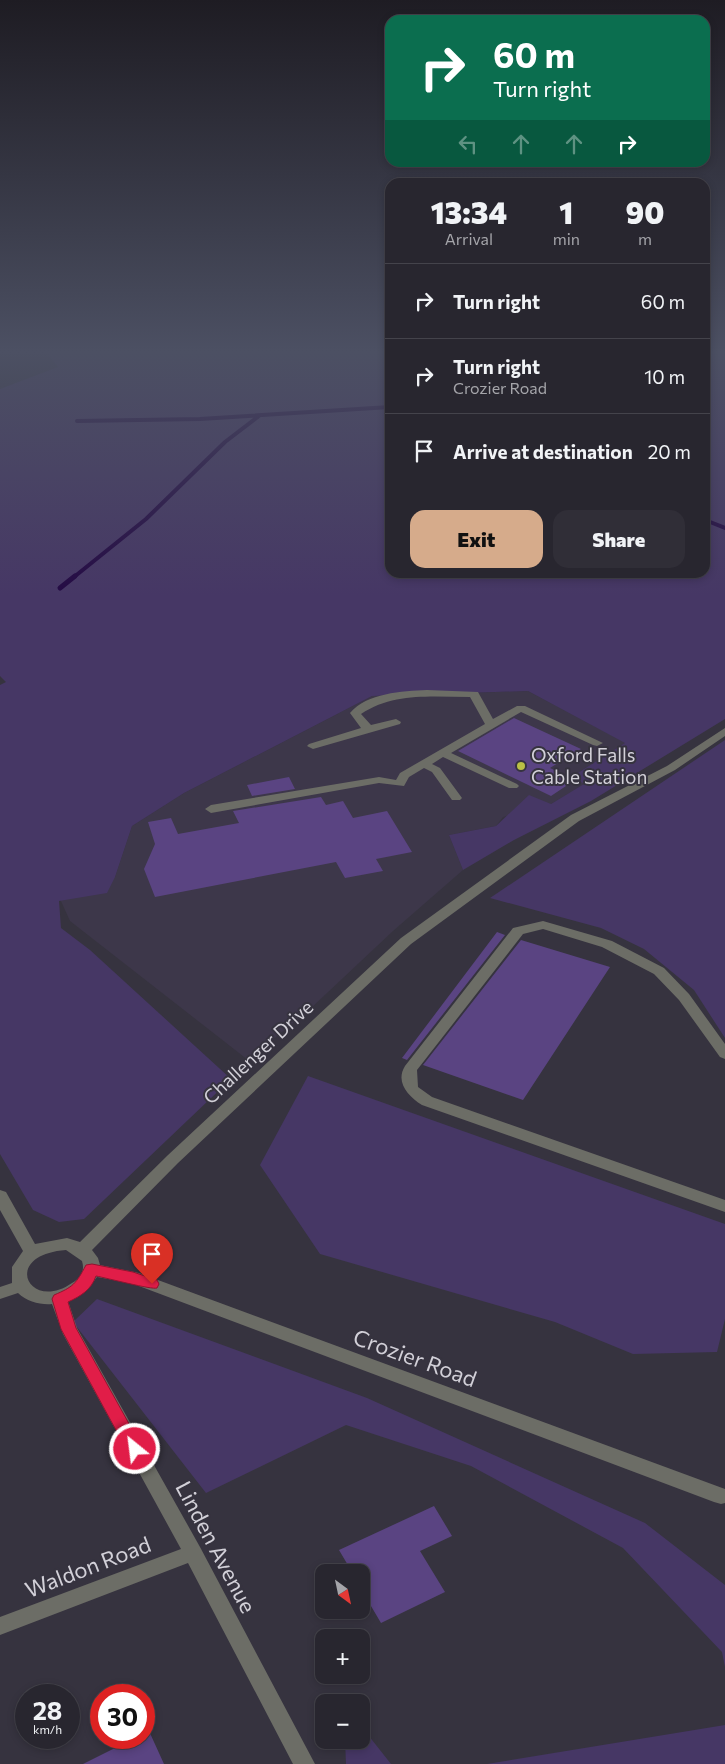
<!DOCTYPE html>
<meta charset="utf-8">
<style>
:root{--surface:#28262f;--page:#302e37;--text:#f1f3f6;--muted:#a5a5aa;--line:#44434b;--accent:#d6ab8b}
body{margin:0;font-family:Commissioner,sans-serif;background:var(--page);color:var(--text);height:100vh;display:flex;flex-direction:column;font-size:19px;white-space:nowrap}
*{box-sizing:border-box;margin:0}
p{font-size:16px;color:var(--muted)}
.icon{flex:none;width:28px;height:28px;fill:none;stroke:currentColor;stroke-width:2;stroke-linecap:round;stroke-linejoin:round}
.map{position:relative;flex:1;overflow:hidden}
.panel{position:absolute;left:385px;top:178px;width:325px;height:400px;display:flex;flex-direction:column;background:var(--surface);border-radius:15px;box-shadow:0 2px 8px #0003,0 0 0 1px var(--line)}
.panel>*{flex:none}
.banner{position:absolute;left:385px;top:15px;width:325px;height:152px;border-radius:15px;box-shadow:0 2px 8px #0003,0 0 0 1px var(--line);background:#0b6e4f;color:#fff;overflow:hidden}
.needle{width:32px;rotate:147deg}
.fabs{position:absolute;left:315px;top:1564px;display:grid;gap:10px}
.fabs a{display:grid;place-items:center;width:55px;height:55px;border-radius:10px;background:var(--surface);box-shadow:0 2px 8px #0003,0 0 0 1px var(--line);font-size:25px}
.speed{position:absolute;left:15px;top:1684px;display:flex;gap:10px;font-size:25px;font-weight:700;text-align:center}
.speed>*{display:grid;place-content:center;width:65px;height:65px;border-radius:50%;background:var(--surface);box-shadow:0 2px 8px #0003,0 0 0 1px var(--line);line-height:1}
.speed small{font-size:12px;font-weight:400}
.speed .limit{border:8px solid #d22;background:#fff;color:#111}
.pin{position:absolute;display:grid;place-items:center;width:42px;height:42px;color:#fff;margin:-51px -21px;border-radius:50% 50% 50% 0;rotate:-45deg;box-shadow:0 0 5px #0007}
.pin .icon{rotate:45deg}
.me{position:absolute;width:55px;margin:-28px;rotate:331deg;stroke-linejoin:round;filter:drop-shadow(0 0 4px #0008)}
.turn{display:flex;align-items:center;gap:18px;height:105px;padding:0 25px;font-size:22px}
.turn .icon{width:65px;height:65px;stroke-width:2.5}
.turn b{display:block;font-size:35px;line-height:42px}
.lanes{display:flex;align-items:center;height:48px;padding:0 25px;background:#0003;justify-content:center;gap:25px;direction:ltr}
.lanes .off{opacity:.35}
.eta{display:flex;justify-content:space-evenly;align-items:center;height:85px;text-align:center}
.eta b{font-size:30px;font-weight:800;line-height:35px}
.cta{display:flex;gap:10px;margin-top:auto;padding:10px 25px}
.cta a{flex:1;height:58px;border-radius:15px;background:var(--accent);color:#111;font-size:20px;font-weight:800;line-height:58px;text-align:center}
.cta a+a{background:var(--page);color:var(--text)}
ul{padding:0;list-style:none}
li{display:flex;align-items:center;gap:15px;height:75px;padding:0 25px;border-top:1px solid var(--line)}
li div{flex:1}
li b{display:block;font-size:19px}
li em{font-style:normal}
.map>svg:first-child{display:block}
.built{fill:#3d374a}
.green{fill:#463765}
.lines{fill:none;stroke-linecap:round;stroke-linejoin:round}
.stream-far1{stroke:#240a44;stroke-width:4}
.stream{stroke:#240a44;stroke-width:5}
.building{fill:#5a4482}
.minor{fill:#6c6d66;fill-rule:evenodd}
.route{fill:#e11d48;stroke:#92132f}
.poi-dot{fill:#bac045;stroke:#36333f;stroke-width:2}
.labels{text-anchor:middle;stroke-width:4;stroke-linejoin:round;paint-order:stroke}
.poi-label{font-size:19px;fill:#d2d0d8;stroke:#36333f;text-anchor:start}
.street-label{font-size:19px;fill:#d2d0d8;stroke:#36333f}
.near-street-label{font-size:22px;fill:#d2d0d8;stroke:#36333f}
</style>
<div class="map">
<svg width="725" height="1764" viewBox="0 0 725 1764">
<rect width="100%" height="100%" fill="#36333f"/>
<path class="built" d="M528 691 626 743 573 776 585 784 551 804 503 817 496 826 449 835 463 870 393 931 310 1009 248 1060 70 921 56 890 115 877 132 826 184 793 372 696Z"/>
<path class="green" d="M44 349H390V572H705V349H725V719L591 801 514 840 463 870 449 835 496 826 529 795 551 804 584 784 573 776 625 743 528 691 372 696 184 793 132 826 115 877 107 893 59 901 61 928 90 950 231 1079 84 1219 59 1222 33 1210 0 1154V685L6 682 0 676V389L58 367Z
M725 740V1038L694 990 644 949 601 928 490 898Z
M308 1076 725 1224V1319L717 1352 633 1354 555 1322 320 1254 260 1165Z
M97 1299 367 1398 645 1523 725 1585V1667L722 1652 623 1548 471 1466 346 1425 206 1493 73 1322Z
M725 1725V1764H487Z
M361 1726 391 1764H346L345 1740H361Z"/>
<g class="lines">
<path class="stream-far1" d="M77 421 200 419 390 407
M705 520 725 528
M74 577 146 519 225 442 259 416"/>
<path class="stream" d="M60 588 75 576"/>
</g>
<path class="building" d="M514 718 581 749 550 768 575 780 551 796 458 751Z
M289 777 295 789 252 796 247 785Z
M321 797 326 805 343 801 353 818 387 811 412 852 376 859 383 871 345 878 336 862 155 897 144 869 155 844 148 822 171 818 178 834 239 823 233 811Z
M497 932 505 935 407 1060 402 1058Z
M521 940 610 967 523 1100 423 1065Z
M434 1506 452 1536 420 1551 445 1592 381 1623 361 1589V1572H352L339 1550Z
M149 1731 164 1764H83L135 1738H144V1733Z"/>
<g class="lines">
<path class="minor" d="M427 690 478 692 493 719 517 706H525L603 743 597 746 593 745 521 712 451 753 517 784 519 786 517 788H509L443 757 432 764 440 768 462 798 460 800H452L432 772 424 768 409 777 404 786 379 783 211 813 205 809 211 805 379 777 396 780 400 773 485 724 470 697C433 697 394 692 361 714L371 725 396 719 401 722 400 724 313 749 307 746 309 744 361 728 350 713C367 693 402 691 427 690Z
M725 728V736L675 770 579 821 411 944 178 1163 92 1250 98 1258 100 1265 139 1273 725 1489V1503L721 1504 714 1502 131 1283 97 1277 87 1290 68 1301 77 1328 200 1547 315 1764H293L188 1563 0 1635V1617L181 1549 63 1334 52 1304C41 1305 27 1302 18 1293L0 1299V1287L12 1283V1267L23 1251 0 1210V1190L6 1192 35 1244 67 1238 80 1242 168 1155 401 938 571 815 667 766ZM66 1250 82 1261C85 1271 81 1278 72 1283 29 1313 0 1255 66 1250Z
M543 921 612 941 664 968 689 994 725 1044V1059L720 1057 679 1000 654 974 602 947 543 929 523 934 417 1070 418 1087 432 1097 725 1200V1212L422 1105C408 1096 395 1082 405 1066L513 928Z"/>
</g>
<linearGradient id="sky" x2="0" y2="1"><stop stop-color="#1e1c23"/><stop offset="0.59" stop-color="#4c5063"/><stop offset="1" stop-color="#4c5063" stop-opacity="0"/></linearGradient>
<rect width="725" height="596" fill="url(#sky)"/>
<path class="route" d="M92 1264 133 1272 157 1280 159 1284 157 1288C152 1290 107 1278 96 1276 91 1290 81 1296 68 1302L76 1328 143 1449 141 1454 135 1456 129 1454 61 1329 52 1299 54 1295C73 1287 76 1284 86 1265Z"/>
<circle class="poi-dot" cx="521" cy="766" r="5"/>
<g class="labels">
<g class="poi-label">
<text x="531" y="762">Oxford Falls<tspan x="531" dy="22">Cable Station</tspan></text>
</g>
<g class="street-label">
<text transform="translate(258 1052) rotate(-43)" y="7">Challenger Drive</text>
</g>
<g class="near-street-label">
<text transform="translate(415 1358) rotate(20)" y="8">Crozier Road</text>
<text transform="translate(216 1547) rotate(62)" y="8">Linden Avenue</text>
<text transform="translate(88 1567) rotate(-21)" y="8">Waldon Road</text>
</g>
</g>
</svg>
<div class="fabs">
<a><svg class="needle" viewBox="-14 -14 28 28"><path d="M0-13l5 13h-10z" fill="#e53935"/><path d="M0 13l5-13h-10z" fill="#a5a5aa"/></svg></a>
<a>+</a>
<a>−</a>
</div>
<div class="speed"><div>28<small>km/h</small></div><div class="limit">30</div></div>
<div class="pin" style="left:152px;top:1284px;background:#d93025"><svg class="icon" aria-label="arrive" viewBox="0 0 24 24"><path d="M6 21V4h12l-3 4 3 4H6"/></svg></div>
<svg class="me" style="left:135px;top:1449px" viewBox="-20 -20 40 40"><circle r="17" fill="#e11d48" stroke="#fff" stroke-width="3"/><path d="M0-11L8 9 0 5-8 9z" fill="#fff"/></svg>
<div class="banner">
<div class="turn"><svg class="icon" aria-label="right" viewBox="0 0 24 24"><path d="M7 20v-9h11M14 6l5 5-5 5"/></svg><div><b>60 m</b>Turn right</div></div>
<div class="lanes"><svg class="icon off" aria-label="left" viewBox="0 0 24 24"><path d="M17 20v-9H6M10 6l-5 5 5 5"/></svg><svg class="icon off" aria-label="ahead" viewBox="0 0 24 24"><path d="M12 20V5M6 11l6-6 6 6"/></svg><svg class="icon off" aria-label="ahead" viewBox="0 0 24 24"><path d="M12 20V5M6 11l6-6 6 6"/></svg><svg class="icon" aria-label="right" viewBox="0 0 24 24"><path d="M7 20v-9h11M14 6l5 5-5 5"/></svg></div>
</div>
<section class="panel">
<div class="eta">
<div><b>13:34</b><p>Arrival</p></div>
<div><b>1</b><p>min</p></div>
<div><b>90</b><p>m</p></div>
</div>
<ul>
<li><svg class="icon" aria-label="right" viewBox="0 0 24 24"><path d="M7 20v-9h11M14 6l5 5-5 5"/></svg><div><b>Turn right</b></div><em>60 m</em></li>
<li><svg class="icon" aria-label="right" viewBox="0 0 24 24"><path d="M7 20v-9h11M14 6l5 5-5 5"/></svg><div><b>Turn right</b><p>Crozier Road</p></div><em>10 m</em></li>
<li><svg class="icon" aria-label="arrive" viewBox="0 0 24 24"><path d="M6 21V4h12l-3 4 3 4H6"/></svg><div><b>Arrive at destination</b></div><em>20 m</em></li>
</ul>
<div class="cta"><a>Exit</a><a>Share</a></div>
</section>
</div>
